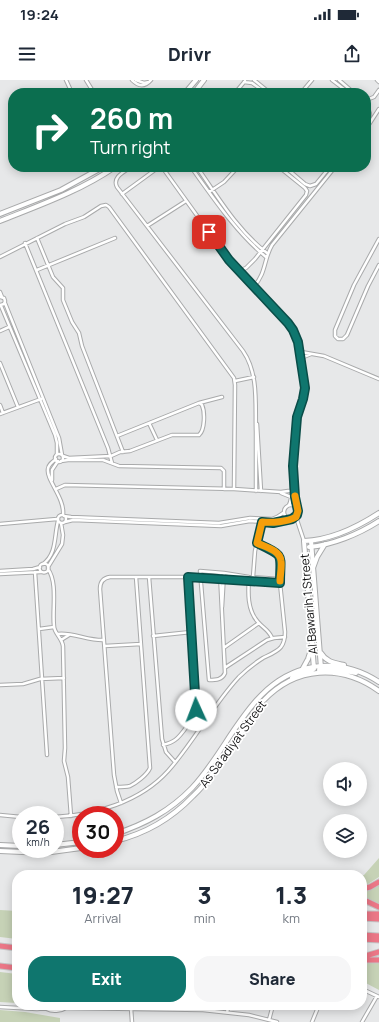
<!DOCTYPE html>
<style>
:root{--surface:#fff;--page:#f6f6f7;--text:#1f2937;--muted:#747a83;--accent:#0f766e}
body{margin:0;font-family:Manrope,sans-serif;background:var(--page);color:var(--text);height:100vh;display:flex;flex-direction:column;font-size:15px;white-space:nowrap}
*{box-sizing:border-box;margin:0}
p{font-size:13px;color:var(--muted)}
.icon{flex:none;width:22px;height:22px;fill:none;stroke:currentColor;stroke-width:2;stroke-linecap:round;stroke-linejoin:round}
.map{position:relative;flex:1;overflow:hidden}
.side{position:absolute;left:12px;top:790px;width:355px;height:140px;display:flex;flex-direction:column;background:var(--surface);border-radius:16px;box-shadow:0 2px 10px #0003}
.side>*{flex:none}
.banner{position:absolute;left:8px;top:8px;width:363px;height:84px;border-radius:16px;box-shadow:0 2px 10px #0003;background:#0b6e4f;color:#fff;overflow:hidden}
.controls{position:absolute;left:323px;top:682px;display:grid;gap:8px}
.controls a{display:grid;place-items:center;width:44px;height:44px;border-radius:50%;background:var(--surface);box-shadow:0 2px 10px #0003;font-size:20px}
.speed{position:absolute;left:12px;top:726px;display:flex;gap:8px;font-size:20px;font-weight:700;text-align:center}
.speed>*{display:grid;place-content:center;width:52px;height:52px;border-radius:50%;background:var(--surface);box-shadow:0 2px 10px #0003;line-height:1}
.speed small{font-size:10px;font-weight:400}
.speed .limit{border:6px solid #d22;background:#fff;color:#111}
.pin{position:absolute;display:grid;place-items:center;width:34px;height:34px;color:#fff;margin:-17px;border-radius:8px;box-shadow:0 2px 6px #0006}
.me{position:absolute;width:44px;margin:-22px;rotate:358deg;stroke-linejoin:round;filter:drop-shadow(0 0 3px #0008)}
.turn{display:flex;align-items:center;gap:14px;height:84px;padding:0 16px;font-size:18px}
.turn .icon{width:52px;height:52px;stroke-width:2.5}
.turn b{display:block;font-size:28px;line-height:34px}
.eta{display:flex;justify-content:space-evenly;align-items:center;height:68px;text-align:center}
.eta b{font-size:24px;font-weight:800;line-height:28px}
.primary-button{display:flex;gap:8px;margin-top:auto;padding:8px 16px}
.primary-button a{flex:1;height:46px;border-radius:16px;background:var(--accent);color:#fff;font-size:16px;font-weight:800;line-height:46px;text-align:center}
.primary-button a+a{background:var(--page);color:var(--text)}
.status{display:flex;justify-content:space-between;align-items:center;height:28px;padding:0 20px;background:var(--surface);direction:ltr}
.status svg{height:11px;fill:currentColor}
header{display:flex;justify-content:space-between;align-items:center;height:52px;padding:0 16px;background:var(--surface);font-size:18px;font-weight:800}
.map>svg:first-child{display:block}
.green{fill:#c6d2b6}
.lines{fill:none;stroke-linecap:round;stroke-linejoin:round}
.street-casing{stroke:#a9aaab;stroke-width:4.5}
.secondary-casing{stroke:#a9aaab;stroke-width:6}
.highway-casing{stroke:#c5c5c6;stroke-width:7}
.street{stroke:#fff;stroke-width:2.5}
.secondary{stroke:#fff;stroke-width:4}
.highway{stroke:#eb7787;stroke-width:5}
.route-casing{stroke:#0a4d48;stroke-width:10}
.route{stroke:#0f766e;stroke-width:7}
.slow{stroke:#f59e0b;stroke-width:7}
.labels{text-anchor:middle;stroke-width:3.5;stroke-linejoin:round;paint-order:stroke}
.street-label{font-size:12px;fill:#0f0f10;stroke:#fff}
</style>
<div class="status"><b>19:24</b><svg viewBox="0 0 49 12"><path d="M0 12V9h3v3zM5 12V6h3v6zM10 12V3h3v9zM15 12V0h3v12zM26 1h20v11H26zM47 4h2v5h-2z"/></svg></div>
<header><svg class="icon" aria-label="menu" viewBox="0 0 24 24"><path d="M4 6h16M4 12h16M4 18h16"/></svg>Drivr<svg class="icon" aria-label="share" viewBox="0 0 24 24"><path d="M12 15V3M7 8l5-5 5 5M5 13v7h14v-7"/></svg></header>
<div class="map">
<svg width="379" height="942" viewBox="0 0 379 942">
<rect width="100%" height="100%" fill="#e7e8e9"/>
<path class="green" d="M379 778V797L368 804 362 805V796L364 795Z
M379 804V824L362 817V811Z
M0 830 17 831V859L0 857Z
M362 882H379V910L362 901Z
M0 892 17 894V923L0 922Z
M0 930 25 932 60 938V942H0Z"/>
<g class="lines">
<g class="street-casing">
<path id="street" d="M66 0 72 13
M86 0 94 13
M132 0C139 7 145 7 151 0
M136 0 144 3 149 2
M254 0 270 13
M332 0 349 13
M339 0 354 13
M377 0 379 2
M244 2 252 3 266 13
M235 13 245 1
M301 13 312 0
M366 20 374 17 379 10
M366 27C372 33 371 38 366 44
M366 49 379 29
M131 87C124 92 112 97 117 107L243 271C259 294 255 325 256 352 256 372 256 391 256 411
M162 87 229 180 288 243C300 258 307 293 304 313 303 321 298 328 297 336 294 354 294 373 292 391 290 402 294 415 289 425
M191 87C214 119 236 152 266 177
M197 87C218 117 237 150 267 173
M285 87 305 104 310 106 316 104 330 87
M321 87 326 92
M209 112 224 102 238 87
M122 114 159 87
M147 146 186 121
M37 158 53 197 63 208V220L72 242 79 253 82 266 123 372
M379 159 354 205 335 250V256L338 259H343L347 255 368 206 379 185
M25 163 108 368 112 383
M0 177 65 144 84 137 101 126 106 125 109 127 234 298 235 305 234 409
M37 190 115 158
M239 191 246 188 255 179 306 115 307 111 305 108 279 87
M254 206C266 194 264 178 272 165L335 87
M0 212 2 217
M0 217 4 218 5 221 4 224 0 225
M5 223 59 358 62 375
M1 226 55 355 57 363V374
M0 251 9 247
M301 272 324 276 379 299
M301 278 311 274
M0 283 18 327
M235 301 254 297
M0 325 3 333
M0 334 41 319
M149 343 157 360
M257 344 261 411
M117 356 199 323 222 317
M55 378a4 4 0 1 1 8 0a4 4 0 1 1-8 0Z
M63 376 69 378 111 376 120 372 130 371 172 355H199C205 350 205 332 202 325L199 323
M56 379C52 382 48 385 48 389 46 400 65 418 63 435
M61 381 68 380H103L119 386 221 388 224 391V409
M293 387 297 427
M52 400V390L58 381
M56 409 65 405 234 409 281 412 295 410
M281 413 291 417
M284 432a7 7 0 1 1 14 0a7 7 0 1 1-14 0Z
M58 439a4 4 0 1 1 8 0a4 4 0 1 1-8 0Z
M64 436 71 437 219 443 250 438 272 439 277 437 283 433
M296 437 304 461
M65 442 73 440 221 446 250 441 273 443 288 439
M0 444 57 439
M39.5 488a4.5 4.5 0 1 1 9 0a4.5 4.5 0 1 1-9 0Z
M43 484C57 474 54 456 58 441
M48 487 62 464 63 455 61 443
M48 489C58 503 52 530 54 546 54 553 62 558 63 566L65 668 64 681 68 697 71 736
M0 491 33 489 40 487
M35 492 47 675
M220 493 225 593C222 600 216 600 209 600L200 491 224 493 249 497 280 499
M0 494 41 492
M149 497 162 659 166 672 175 682
M249 497C248 512 247 530 258 542 263 548 269 550 272 558
M253 497 255 471 262 441
M222 527 224 493
M39 549 54 547
M58 554C72 552 89 561 104 560
M153 556 191 552
M61 560 69 555
M105 566 141 564
M225 567 259 543
M226 587 267 560 274 558 285 557
M0 605 23 604 40 599 64 598
M163 665C167 664 171 663 175 660 181 656 195 636 197 628L188 497
M116 707C120 707 126 707 130 706 136 703 147 695 150 688L136 497
M121 723 117 711 114 695 100 509C100 502 103 498 110 497H201L280 503
M0 735 21 737
M55 737C95 735 140 722 168 691 194 662 212 626 239 597 246 590 255 583 263 578 269 575 277 572 281 567 284 563 285 557 285 552L280 503 281 479 276 472 257 463
M362 909 379 917
M0 927 37 929 61 927 67 928 203 930 249 935 277 942
M131 928 132 942
M47 929C52 932 61 931 66 928
M227 932 229 925
M269 940 273 925
M312 942 319 925
M362 942 377 916"/>
</g>
<g class="secondary-casing">
<path id="secondary" d="M185 13 196 0
M194 13 204 0
M0 134 61 110 103 87
M0 141C40 125 80 111 115 87
M311 461 321 588
M309 467C332 465 359 454 379 441
M313 488 317 477 325 464
M321 573C326 582 335 583 344 585
M314 589 304 461C331 460 356 448 379 433
M302 590 308 579 311 570
M319 590 334 589 356 593
M292 598 297 595 312 590
M115 754C145 744 170 731 192 708 231 667 250 598 313 587 337 583 359 589 379 602
M115 761C144 754 172 738 193 716 211 699 227 674 241 653 248 642 254 630 263 621 296 586 341 584 379 611
M0 765 21 766
M55 765 81 762
M0 771 44 773 81 768"/>
</g>
<g class="highway-casing">
<path id="highway" d="M362 809 370 807 379 802
M362 819 379 827
M362 834H379
M362 838 379 839
M362 855 379 856
M362 859 379 860
M0 866 17 868
M362 877 379 872
M362 880H379
M0 886 17 888"/>
</g>
<use href="#street" class="street"/>
<use href="#secondary" class="secondary"/>
<use href="#highway" class="highway"/>
</g>
<g class="lines">
<g class="route-casing">
<path id="route" d="M196 630 188 497 280 503C280 473 286 477 257 463L262 442 273 443 292 439 297 435 298 431 295 417 293 386 297 337 303 319 305 308 298 262 293 250 288 243 229 180 209 152"/>
</g>
<use href="#route" class="route"/>
<path class="slow" d="M280 501C280 495 282 488 281 481 280 470 265 467 257 463L262 442C272 443 287 442 296 437L298 431 295 416"/>
</g>
<g class="labels">
<g class="street-label">
<text transform="translate(309 524) rotate(-95)" y="4">Al Bawarih 1 Street</text>
<text transform="translate(233 664) rotate(-54)" y="4">As Sa'adiyat Street</text>
</g>
</g>
</svg>
<div class="controls">
<a><svg class="icon" aria-label="sound" viewBox="0 0 24 24"><path d="M4 9h4l5-4v14l-5-4H4zM17 9q2 3 0 6"/></svg></a>
<a><svg class="icon" aria-label="layers" viewBox="0 0 24 24"><path d="M12 4l9 5-9 5-9-5zM3 14l9 5 9-5"/></svg></a>
</div>
<div class="speed"><div>26<small>km/h</small></div><div class="limit">30</div></div>
<div class="pin" style="left:209px;top:152px;background:#d93025"><svg class="icon" aria-label="arrive" viewBox="0 0 24 24"><path d="M6 21V4h12l-3 4 3 4H6"/></svg></div>
<svg class="me" style="left:196px;top:630px" viewBox="-20 -20 40 40"><circle r="19" fill="#fff"/><path d="M0-13L10 11 0 6-10 11z" fill="#0f766e"/></svg>
<div class="banner">
<div class="turn"><svg class="icon" aria-label="right" viewBox="0 0 24 24"><path d="M7 20v-9h11M14 6l5 5-5 5"/></svg><div><b>260 m</b>Turn right</div></div>
</div>
<section class="side">
<div class="eta">
<div><b>19:27</b><p>Arrival</p></div>
<div><b>3</b><p>min</p></div>
<div><b>1.3</b><p>km</p></div>
</div>
<div class="primary-button"><a>Exit</a><a>Share</a></div>
</section>
</div>
